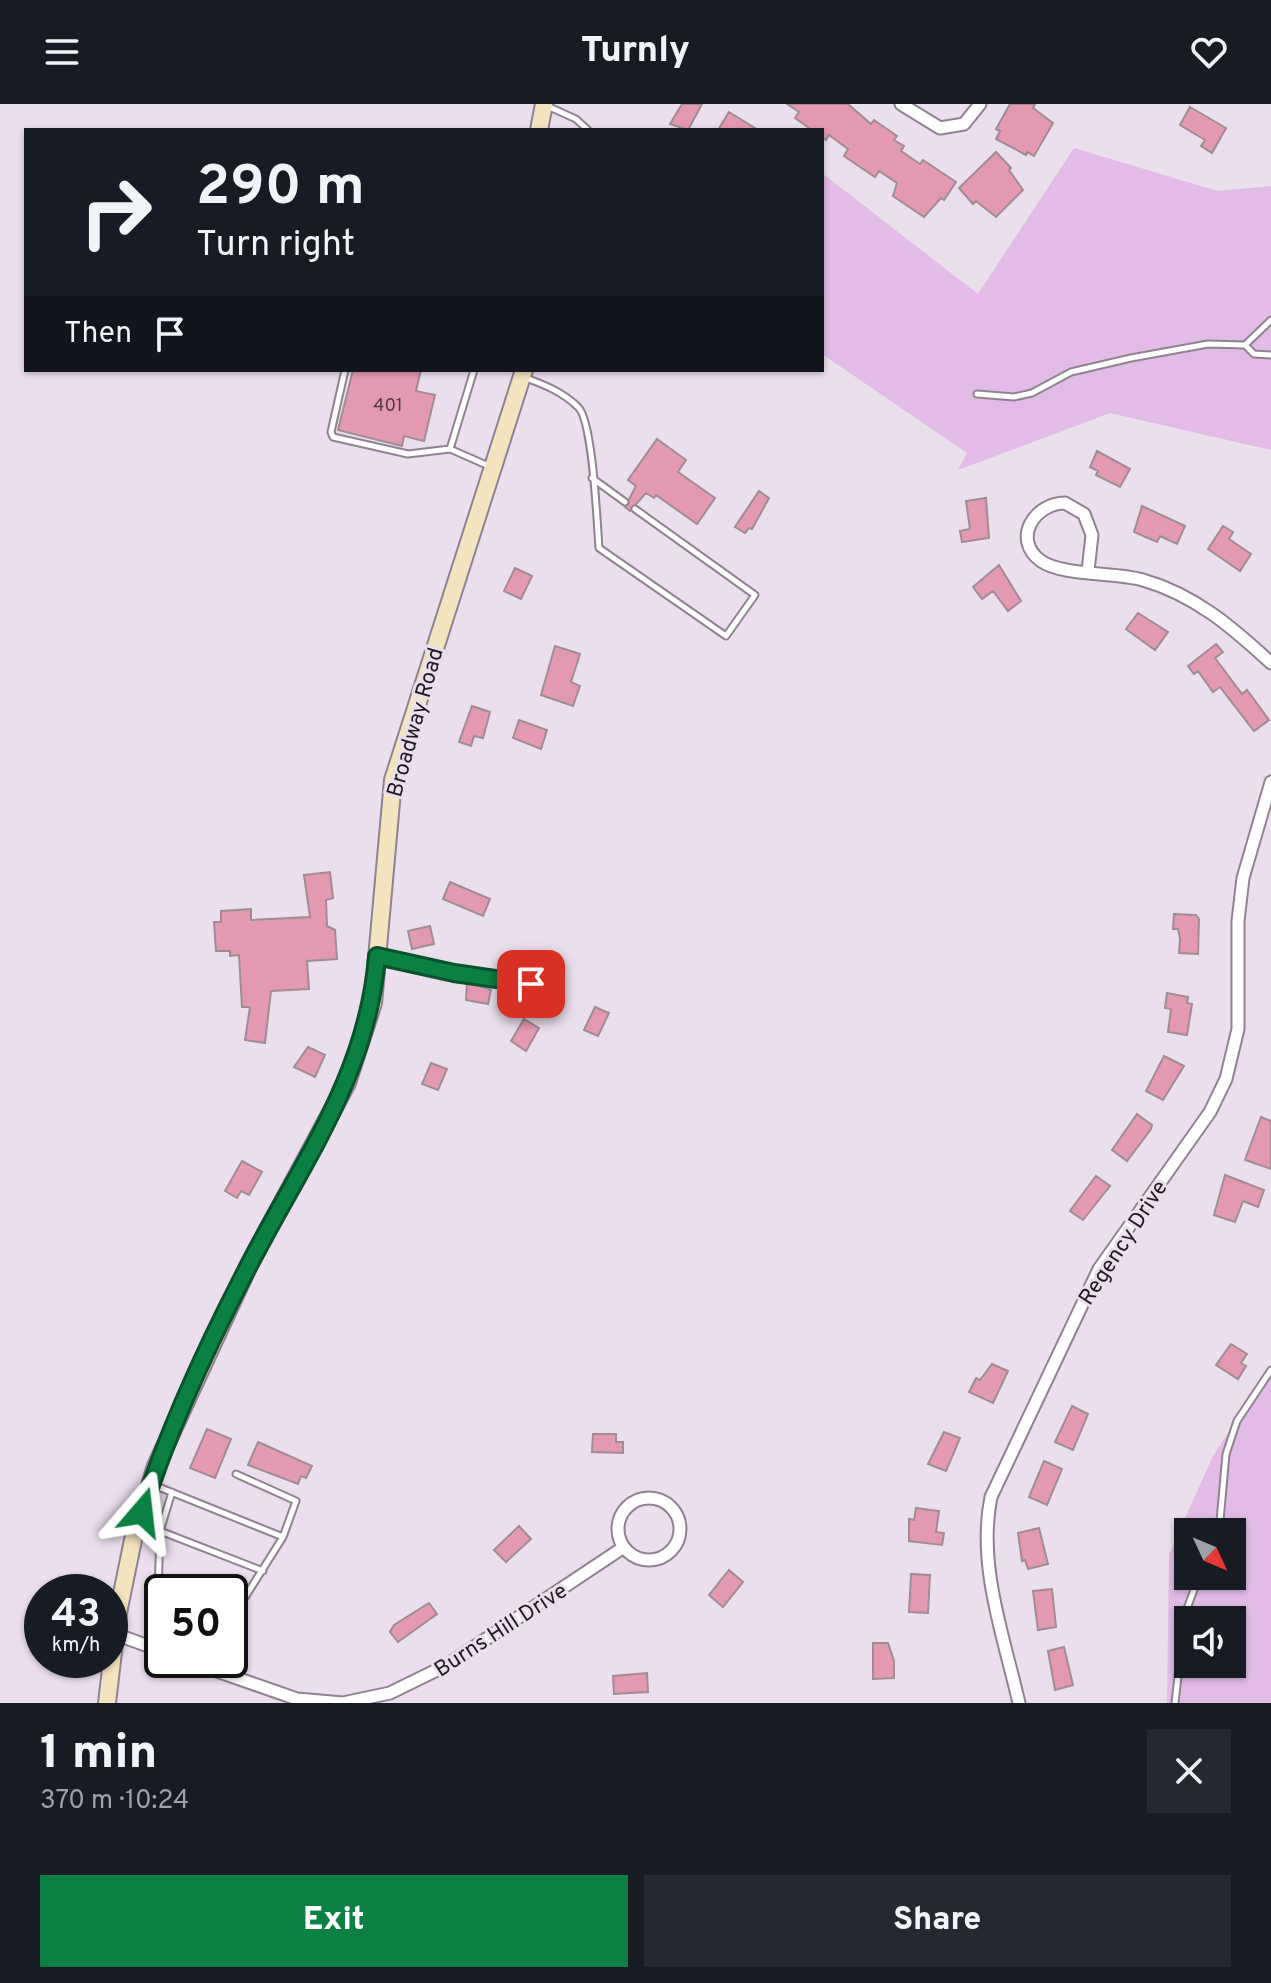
<!DOCTYPE html>
<meta charset="utf-8">
<style>
:root{--surface:#171b24;--page:#242831;--text:#f1f3f6;--muted:#9ea1a6;--accent:#0b8043}
body{margin:0;font-family:Overpass,sans-serif;background:var(--page);color:var(--text);height:100vh;display:flex;flex-direction:column;font-size:30px;white-space:nowrap}
*{box-sizing:border-box;margin:0}
p{font-size:26px;color:var(--muted)}
.icon{flex:none;width:44px;height:44px;fill:none;stroke:currentColor;stroke-width:2;stroke-linecap:round;stroke-linejoin:round}
.map{position:relative;height:1599px;overflow:hidden}
.sheet{display:flex;flex-direction:column;background:var(--surface);flex:1}
.sheet>*{flex:none}
.guide{position:absolute;left:24px;top:24px;width:800px;height:244px;border-radius:0px;box-shadow:0 2px 6px #0004;background:#171b24;color:var(--text);overflow:hidden}
.needle{width:52px;rotate:134deg}
.buttons{position:absolute;left:1174px;top:1414px;display:grid;gap:16px}
.buttons a{display:grid;place-items:center;width:72px;height:72px;border-radius:0px;background:var(--surface);box-shadow:0 2px 6px #0004;font-size:40px}
.speed{position:absolute;left:24px;top:1470px;display:flex;gap:16px;font-size:40px;font-weight:700;text-align:center}
.speed>*{display:grid;place-content:center;width:104px;height:104px;border-radius:50%;background:var(--surface);box-shadow:0 2px 6px #0004;line-height:1}
.speed small{font-size:20px;font-weight:400}
.speed .limit{border:4px solid #111;border-radius:12px;background:#fff;color:#111}
.pin{position:absolute;display:grid;place-items:center;width:68px;height:68px;color:#fff;margin:-34px;border-radius:16px;box-shadow:0 4px 12px #0006}
.me{position:absolute;width:88px;margin:-44px;rotate:17deg;stroke-linejoin:round;filter:drop-shadow(0 0 6px #0008)}
.turn{display:flex;align-items:center;gap:28px;height:168px;padding:0 40px;font-size:36px}
.turn .icon{width:104px;height:104px;stroke-width:2.5}
.turn b{display:block;font-size:56px;line-height:68px}
.then{display:flex;align-items:center;height:76px;padding:0 40px;background:#0003;gap:16px;font-size:30px}
.round{display:grid;place-items:center;flex:none;width:84px;height:84px;border-radius:0px;background:var(--page)}
.overview{display:flex;align-items:center;justify-content:space-between;height:136px;padding:0 40px}
h1{font-size:48px;font-weight:800;line-height:60px}
.primary-button{display:flex;gap:16px;margin-top:auto;padding:16px 40px}
.primary-button a{flex:1;height:92px;border-radius:0px;background:var(--accent);color:#fff;font-size:32px;font-weight:800;line-height:92px;text-align:center}
.primary-button a+a{background:var(--page);color:var(--text)}
header{display:flex;justify-content:space-between;align-items:center;height:104px;padding:0 40px;background:var(--surface);font-size:36px;font-weight:800}
.map>svg:first-child{display:block}
.green{fill:#e2bbe7;fill-rule:evenodd}
.building{fill:#e499b2;stroke:#9f8d92;stroke-width:2}
.lines{fill:none;stroke-linecap:round;stroke-linejoin:round}
.service-casing{stroke:#8f8390;stroke-width:9}
.minor-casing{stroke:#8f8390;stroke-width:15}
.secondary-casing{stroke:#8f8390;stroke-width:20}
.service{stroke:#fff;stroke-width:5}
.minor{stroke:#fff;stroke-width:11}
.secondary{stroke:#f4e3bf;stroke-width:16}
.route-casing{stroke:#07532c;stroke-width:20}
.route{stroke:#0b8043;stroke-width:14}
.labels{text-anchor:middle;stroke-width:6;stroke-linejoin:round;paint-order:stroke}
.number-label{font-size:18px;fill:#503a44}
.street-label{font-size:22px;fill:#1f1b20;stroke:#ebdfed}
</style>
<header><svg class="icon" aria-label="menu" viewBox="0 0 24 24"><path d="M4 6h16M4 12h16M4 18h16"/></svg>Turnly<svg class="icon" aria-label="heart" viewBox="0 0 24 24"><path d="M12 20l-8-8c-3-5 5-10 8-4 3-6 11-1 8 4z"/></svg></header>
<div class="map">
<svg width="1271" height="1599" viewBox="0 0 1271 1599">
<rect width="100%" height="100%" fill="#ebdfed"/>
<path class="green" d="M1074 44 1217 87 1271 82V346L1110 309 958 366 967 349 822 250V69L978 190Z
M1271 1262V1599H1167L1169 1450 1213 1352ZM1188 1428H1232V1472H1188ZM1188 1516H1232V1560H1188Z"/>
<path class="building" d="M682 0H702L688 26 670 20Z
M787 0H848L871 20 874 16 897 32 894 36 904 42 901 47 920 60 923 56 956 78 944 96 941 94 924 113 893 92 897 79 879 67 875 73 844 52 848 45 829 31 826 36 822 33V26H812L795 14 799 8Z
M1010 0H1035L1033 4 1053 19 1034 52 1027 48 1026 51 996 35 1000 27 996 25Z
M1190 3 1226 24 1212 49 1201 42 1205 36 1180 21Z
M729 8 758 26H718Z
M996 48 1011 64 1009 66 1023 86 996 113 976 97 973 100 959 84Z
M353 266H421L416 287 435 291 424 337 404 332 402 342 338 326Z
M657 335 686 356 678 368 715 394 697 420 656 391 654 394 646 389 630 407 625 403 636 382 628 376Z
M1097 347 1130 365 1120 383 1096 371 1098 367 1090 363Z
M759 387 769 394 752 425 749 424 745 429 735 423Z
M986 394 989 434 962 438 960 427 970 425 966 397Z
M1142 402 1185 422 1177 440 1160 432 1157 438 1134 428Z
M1223 422 1233 428 1229 435 1251 450 1240 467 1208 445Z
M999 461 1021 497 1008 507 993 487 982 495 973 483Z
M515 464 532 472 521 495 504 487Z
M1138 509 1168 528 1155 546 1126 525Z
M1216 540 1223 548 1215 554 1242 590 1247 586 1269 616 1254 627 1220 583 1213 588 1198 567 1194 570 1188 562Z
M555 542 580 550 571 578 580 582 573 602 541 591Z
M472 602 490 608 483 634 474 632 471 642 459 638Z
M519 616 547 626 541 645 513 634Z
M330 768 333 794 326 796 327 822 335 826 337 855 307 857 309 885 271 887 265 939 245 936 250 903H242L239 851 230 852V847H216L214 818H221V807L251 805V816L310 813 304 771Z
M450 778 490 795 483 812 443 795Z
M1174 810 1196 811 1199 815 1198 850 1179 849 1180 834 1178 825H1173Z
M430 822 434 840 412 845 408 827Z
M467 878 491 886 488 900 466 896Z
M1167 889 1188 893 1187 899 1192 900 1187 931 1168 928 1171 905 1165 904Z
M595 903 609 909 598 932 584 926Z
M524 915 539 924 526 947 511 937Z
M308 943 325 951 315 973 294 963Z
M1164 952 1184 962 1163 996 1146 987Z
M431 959 447 965 438 986 422 980Z
M1137 1010 1152 1021 1151 1025 1127 1057 1112 1046Z
M1261 1013 1271 1017V1065L1245 1056Z
M242 1057 262 1068 249 1091 241 1087 237 1094 225 1087Z
M1225 1071 1264 1086 1258 1103 1243 1097 1235 1118 1214 1111Z
M1096 1072 1110 1082 1083 1116 1070 1107Z
M1231 1240 1247 1250 1241 1259 1246 1262 1238 1275 1216 1261Z
M992 1260 1008 1267 993 1299 969 1288 976 1274 980 1276Z
M1072 1302 1088 1310 1073 1346 1055 1338Z
M207 1325 231 1335 215 1374 190 1364Z
M944 1328 960 1334 946 1367 928 1360Z
M593 1330H616V1338H623V1349L592 1348Z
M258 1338 312 1362 306 1374 301 1372 298 1380 248 1361Z
M1044 1357 1062 1365 1047 1401 1029 1393Z
M916 1404 939 1407 936 1428 944 1429 942 1441 909 1437V1415L914 1416Z
M519 1422 531 1435 506 1458 494 1446Z
M1039 1424 1048 1460 1028 1465 1025 1456 1022 1457 1018 1429Z
M729 1466 743 1478 723 1503 709 1491Z
M911 1470 930 1471 928 1509 909 1508Z
M1052 1485 1056 1523 1038 1526 1033 1487Z
M429 1499 437 1510 398 1538 390 1528 394 1521Z
M873 1539H888L894 1557V1574L873 1575Z
M1064 1543 1073 1581 1055 1586 1048 1547Z
M647 1569 648 1588 614 1590 613 1572Z"/>
<g class="lines">
<g class="service-casing">
<path id="service" d="M545 1 576 15 588 26
M1271 216 1245 241 1254 250 1271 251
M345 266 331 328 333 333 408 350 450 345
M474 266 450 345 491 363
M523 273C543 280 563 288 578 303 593 317 597 419 599 444L726 532 755 491 635 405
M977 290 1014 293 1032 289 1071 268 1131 254 1208 240 1245 241
M592 374 625 398
M382 853 454 869 531 880 555 893
M151 1380 283 1433 296 1397 236 1370
M160 1427 263 1467
M1219 1428 1226 1350 1237 1317 1271 1266
M162 1491 158 1489 160 1427 172 1388
M230 1517 283 1433
M1175 1599 1185 1510 1199 1472"/>
</g>
<g class="minor-casing">
<path id="minor" d="M901 0 940 24 964 20 980 0
M1088 467 1092 431 1084 410 1065 399C1035 399 1011 435 1041 457 1062 472 1116 468 1143 476 1195 491 1232 523 1271 559
M618 1425a31 31 0 1 1 62 0a31 31 0 1 1-62 0Z
M115 1530 162 1547
M185 1556 297 1595 343 1599 390 1589 447 1561 624 1443
M1019 1599C1004 1533 977 1461 991 1393L1099 1165 1210 1008 1226 975 1238 925V817L1243 774 1271 678"/>
</g>
<g class="secondary-casing">
<path id="secondary" d="M539 26 544 0
M107 1599 117 1514 133 1436 156 1362 249 1161 347 979 373 899 393 676 524 266"/>
</g>
<use href="#service" class="service"/>
<use href="#minor" class="minor"/>
<use href="#secondary" class="secondary"/>
</g>
<g class="lines">
<g class="route-casing">
<path id="route" d="M142 1408C169 1323 207 1242 248 1163 301 1060 368 971 377 852L454 869 531 880"/>
</g>
<use href="#route" class="route"/>
</g>
<g class="labels">
<g class="number-label">
<text x="388" y="307">401</text>
</g>
<g class="street-label">
<text transform="translate(414 618) rotate(-74)" y="8">Broadway Road</text>
<text transform="translate(1122 1138) rotate(-57)" y="8">Regency Drive</text>
<text transform="translate(500 1525) rotate(-33)" y="8">Burns Hill Drive</text>
</g>
</g>
</svg>
<div class="buttons">
<a><svg class="needle" viewBox="-14 -14 28 28"><path d="M0-13l5 13h-10z" fill="#e53935"/><path d="M0 13l5-13h-10z" fill="#9ea1a6"/></svg></a>
<a><svg class="icon" aria-label="sound" viewBox="0 0 24 24"><path d="M4 9h4l5-4v14l-5-4H4zM17 9q2 3 0 6"/></svg></a>
</div>
<div class="speed"><div>43<small>km/h</small></div><div class="limit">50</div></div>
<div class="pin" style="left:531px;top:880px;background:#d93025"><svg class="icon" aria-label="arrive" viewBox="0 0 24 24"><path d="M6 21V4h12l-3 4 3 4H6"/></svg></div>
<svg class="me" style="left:142px;top:1408px" viewBox="-20 -20 40 40"><path d="M0-17L14 15 0 8-14 15z" fill="#0b8043" stroke="#fff" stroke-width="4"/></svg>
<div class="guide">
<div class="turn"><svg class="icon" aria-label="right" viewBox="0 0 24 24"><path d="M7 20v-9h11M14 6l5 5-5 5"/></svg><div><b>290 m</b>Turn right</div></div>
<div class="then">Then<svg class="icon" aria-label="arrive" viewBox="0 0 24 24"><path d="M6 21V4h12l-3 4 3 4H6"/></svg></div>
</div>
</div>
<section class="sheet">
<div class="overview"><div><h1>1 min</h1><p>370 m · 10:24</p></div><a class="round"><svg class="icon" aria-label="close" viewBox="0 0 24 24"><path d="M6 6l12 12M18 6L6 18"/></svg></a></div>
<div class="primary-button"><a>Exit</a><a>Share</a></div>
</section>
